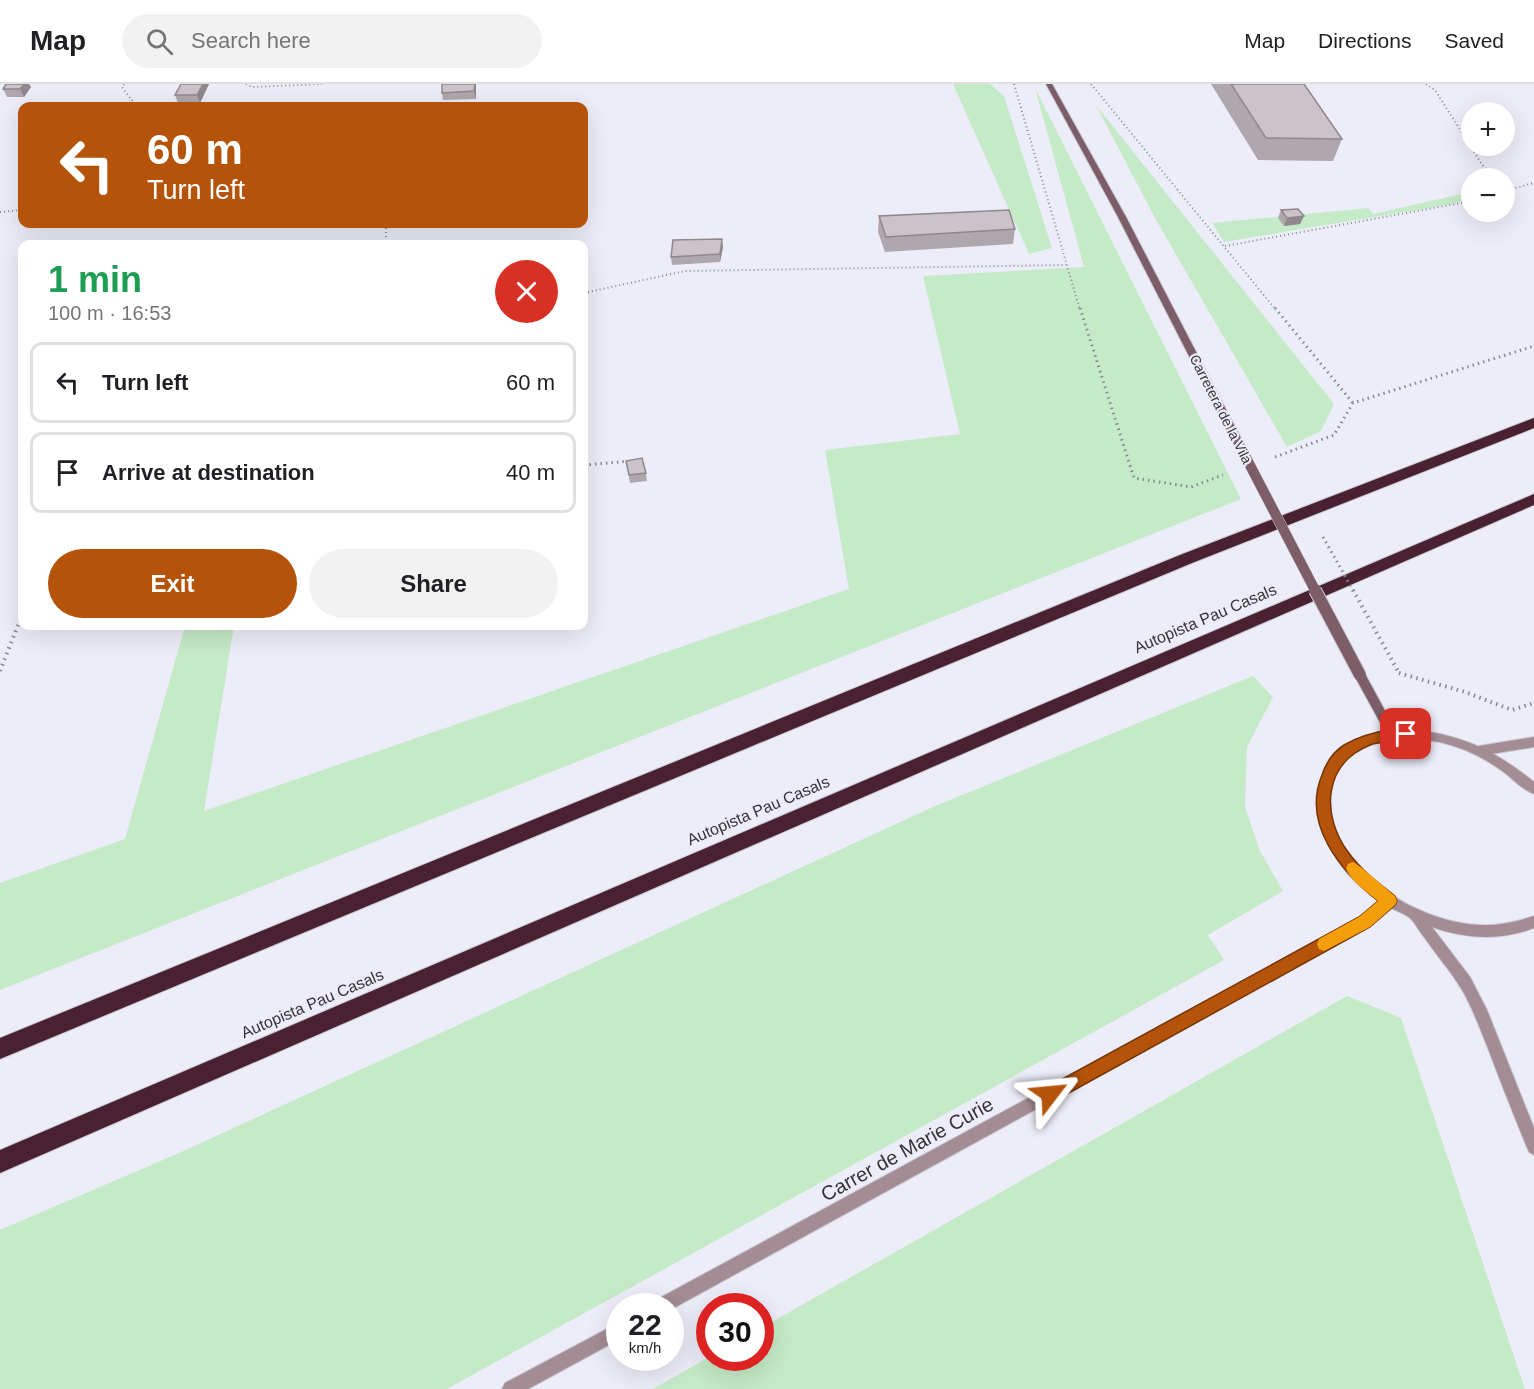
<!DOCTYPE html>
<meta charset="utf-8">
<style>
:root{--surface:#fff;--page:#f2f2f2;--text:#202124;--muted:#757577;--line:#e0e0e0;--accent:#b45309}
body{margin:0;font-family:Arial,sans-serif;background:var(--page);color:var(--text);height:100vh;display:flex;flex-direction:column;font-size:22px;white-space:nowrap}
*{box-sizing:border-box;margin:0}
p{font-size:20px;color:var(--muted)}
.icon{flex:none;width:33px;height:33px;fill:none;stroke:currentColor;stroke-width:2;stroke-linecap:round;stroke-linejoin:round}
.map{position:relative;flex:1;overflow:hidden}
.side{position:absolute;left:18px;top:156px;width:570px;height:390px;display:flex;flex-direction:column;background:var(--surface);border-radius:12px;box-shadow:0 6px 24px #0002}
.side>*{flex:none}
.banner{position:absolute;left:18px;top:18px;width:570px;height:126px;border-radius:12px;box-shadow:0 6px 24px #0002;background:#b45309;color:#fff;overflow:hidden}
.controls{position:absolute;left:1461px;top:18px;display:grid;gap:12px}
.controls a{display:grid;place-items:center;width:54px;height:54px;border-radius:50%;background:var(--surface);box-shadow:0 6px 24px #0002;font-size:30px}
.speed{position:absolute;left:606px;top:1209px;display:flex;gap:12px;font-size:30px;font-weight:700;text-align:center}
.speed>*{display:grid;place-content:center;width:78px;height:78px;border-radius:50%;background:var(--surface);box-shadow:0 6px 24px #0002;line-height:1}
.speed small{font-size:15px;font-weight:400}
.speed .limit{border:9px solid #d22;background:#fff;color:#111}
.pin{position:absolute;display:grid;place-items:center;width:51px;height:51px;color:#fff;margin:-26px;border-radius:12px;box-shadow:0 3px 9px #0006}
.me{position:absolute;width:66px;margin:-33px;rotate:61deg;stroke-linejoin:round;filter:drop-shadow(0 0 4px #0008)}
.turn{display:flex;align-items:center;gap:21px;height:126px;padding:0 30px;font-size:27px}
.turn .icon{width:78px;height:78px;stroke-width:2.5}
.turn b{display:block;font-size:42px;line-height:51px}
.round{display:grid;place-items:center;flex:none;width:63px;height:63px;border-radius:32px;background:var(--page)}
.head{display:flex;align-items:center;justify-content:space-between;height:102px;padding:0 30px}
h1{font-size:36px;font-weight:700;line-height:45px;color:#1e9e55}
.primary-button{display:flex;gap:12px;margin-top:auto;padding:12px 30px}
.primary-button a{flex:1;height:69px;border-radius:36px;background:var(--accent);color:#fff;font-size:24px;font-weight:700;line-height:69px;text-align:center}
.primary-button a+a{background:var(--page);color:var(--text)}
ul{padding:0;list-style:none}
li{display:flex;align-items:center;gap:18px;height:81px;margin:0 12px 9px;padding:0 18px;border:3px solid var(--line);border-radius:12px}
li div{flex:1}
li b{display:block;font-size:22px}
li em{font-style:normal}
header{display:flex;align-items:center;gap:36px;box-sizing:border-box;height:84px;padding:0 30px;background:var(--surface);border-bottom:2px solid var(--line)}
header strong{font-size:28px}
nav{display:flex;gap:33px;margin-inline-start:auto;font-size:21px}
.search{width:420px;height:54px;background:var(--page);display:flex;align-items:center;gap:15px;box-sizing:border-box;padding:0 21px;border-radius:33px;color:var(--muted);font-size:22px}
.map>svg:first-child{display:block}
.green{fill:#c5eac7}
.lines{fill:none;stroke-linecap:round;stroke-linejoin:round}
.minor-casing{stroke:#c8c8d3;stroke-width:2}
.tertiary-casing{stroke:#c8c8d3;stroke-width:2}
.secondary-casing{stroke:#c8c8d3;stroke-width:2}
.motorway-casing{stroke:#c8c8d3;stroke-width:2}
.path-far2{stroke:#898991;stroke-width:2;stroke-dasharray:1 3;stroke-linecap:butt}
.path-far1{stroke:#898991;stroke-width:3;stroke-dasharray:1.5 4;stroke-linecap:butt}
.path{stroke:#898991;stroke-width:4;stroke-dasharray:1.5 4.5;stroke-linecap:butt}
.minor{fill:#a38c93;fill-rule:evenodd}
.tertiary{fill:#a38c93;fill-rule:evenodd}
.secondary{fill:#7d5d67;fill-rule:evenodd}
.motorway{fill:#4a2130;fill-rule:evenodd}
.secondary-bridge-far1-casing{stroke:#c8c8d3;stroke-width:11;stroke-linecap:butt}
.secondary-bridge-casing{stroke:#c8c8d3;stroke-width:14;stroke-linecap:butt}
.path-bridge-far1{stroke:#898991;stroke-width:3;stroke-dasharray:1.5 4;stroke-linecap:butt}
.path-bridge{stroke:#898991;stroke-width:4;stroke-dasharray:1.5 4.5;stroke-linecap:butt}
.secondary-bridge-far1{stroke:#7d5d67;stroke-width:10}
.secondary-bridge{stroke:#7d5d67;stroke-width:12}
.wall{fill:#afa7ae}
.shaded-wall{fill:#8f888d}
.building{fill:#ccc2ca;stroke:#8f888d;stroke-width:1.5}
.route{fill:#b45309;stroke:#753606;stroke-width:1.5}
.slow{fill:#f59e0b}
.labels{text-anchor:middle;stroke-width:4.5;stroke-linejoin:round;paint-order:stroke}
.far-street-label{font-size:14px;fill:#353539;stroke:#ededf9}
.street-label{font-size:16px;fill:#353539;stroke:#ededf9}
.near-street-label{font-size:20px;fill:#353539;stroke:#ededf9}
</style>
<header>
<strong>Map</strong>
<div class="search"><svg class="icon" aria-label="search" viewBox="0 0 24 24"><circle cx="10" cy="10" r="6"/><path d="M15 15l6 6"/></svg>Search here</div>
<nav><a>Map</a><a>Directions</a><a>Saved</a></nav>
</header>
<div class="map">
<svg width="1534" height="1305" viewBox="0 0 1534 1305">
<rect width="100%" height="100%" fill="#ededf9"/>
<path class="green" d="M953 0H990L1004 12 1052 164 1029 170Z
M1035 4 1241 415 0 906V799L125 755 185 542H234L204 727 849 505 825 366 960 350 923 192 1084 183Z
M1096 21 1334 320 1321 347 1287 363 1155 134Z
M1471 108V114L1453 120 1224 158 1212 139 1368 124 1373 130Z
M1253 592 1273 613 1247 663 1245 723 1260 767 1283 807 1208 851 1224 876 447 1305H0V1146L179 1069 933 723Z
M1347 912 1401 934 1525 1305H653L709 1273 760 1274 761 1244Z"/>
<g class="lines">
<g class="minor-casing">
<path id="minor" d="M1534 653V663L1479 672 1475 670 1473 667 1475 664 1479 662Z
M1390 811 1395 813 1397 817 1395 821 1370 842 670 1226V1222H654L656 1216 1360 834Z
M620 1238V1255L528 1305H502L505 1299Z"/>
</g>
<g class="tertiary-casing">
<path id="tertiary" d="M1402 645C1456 648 1492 664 1534 698V710C1523 706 1514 696 1505 689 1485 674 1463 663 1439 658 1375 646 1306 672 1337 750 1357 801 1427 839 1480 841 1499 842 1516 838 1534 832V844C1500 857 1466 855 1432 843L1470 893 1487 926 1534 1044V1071L1529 1068C1515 1035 1502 1001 1489 967 1480 945 1472 921 1459 901 1448 884 1435 869 1424 853 1420 848 1415 839 1411 835 1406 830 1396 827 1391 824 1375 815 1360 803 1348 790 1313 748 1299 677 1362 653 1375 648 1388 646 1402 645Z"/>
</g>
<g class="secondary-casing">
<path id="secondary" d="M1046 0H1052L1126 133 1247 366 1245 368 1242 369 1237 366 1118 133Z
M1360 587 1364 588 1396 647 1398 650 1396 653H1388L1354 591Z"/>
</g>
<g class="motorway-casing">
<path id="motorway" d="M1534 334V344L1192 479 0 975V954L1180 471Z
M1534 410V421L0 1089V1066Z"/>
</g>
<path class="path-far2" d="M124 0 122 3 136 22
M246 0 252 3 322 0
M1014 0 1080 226
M1091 0 1276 226
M1426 0 1435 6 1483 82 1497 94
M1504 107 1534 99
M0 128 22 126
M386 140V160
M1225 162 1472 117
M584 209 685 187 1066 181"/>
<path class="path-far1" d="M1080 224 1134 394 1191 403 1223 391
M1275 224 1353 319
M1275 373 1334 351 1353 319 1534 262
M584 381 631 377"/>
<path class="path" d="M0 587 22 531
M1399 589 1465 608 1512 626 1534 619"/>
<use href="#minor" class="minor"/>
<use href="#tertiary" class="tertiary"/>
<use href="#secondary" class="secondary"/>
<use href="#motorway" class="motorway"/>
<g class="secondary-bridge-far1-casing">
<path id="secondary-bridge-far1" d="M1242 366 1316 508"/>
</g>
<g class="secondary-bridge-casing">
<path id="secondary-bridge" d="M1315 506 1360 591"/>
</g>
<path class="path-bridge-far1" d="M1323 453 1354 508"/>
<path class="path-bridge" d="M1353 506 1399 589"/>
<use href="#secondary-bridge-far1" class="secondary-bridge-far1"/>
<use href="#secondary-bridge" class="secondary-bridge"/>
</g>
<path class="wall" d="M6 0H29L31 3 24 13H7L3 5Z
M181 0H209L200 19H178L175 11Z
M442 0H476V15L443 16 442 9Z
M1211 0H1304L1342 55 1333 77 1258 76Z
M1281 126 1304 132 1300 140 1284 142 1278 134Z
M879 132 1015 145 1013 160 885 168 878 148Z
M723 163 720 178 672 181 671 173Z
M626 377 646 389 647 397 630 399Z"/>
<path class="shaded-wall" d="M24 0H29L31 3 24 13 20 5Z
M203 0H209L200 19 197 11Z
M475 0H476V15L474 7Z
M1304 132 1300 140 1284 142 1287 134Z
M722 155 723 163 720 178V170Z"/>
<path class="building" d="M6 0H24L20 5H3Z
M181 0H203L197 11H175Z
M442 0H475L474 7 442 9Z
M1231 0H1304L1342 55 1266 54Z
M1298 125 1304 132 1287 134 1281 126Z
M1009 126 1015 145 886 153 879 132Z
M722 155 720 170 671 173 673 156Z
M642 374 646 389 629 391 626 377Z"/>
<path class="route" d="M1392 645H1406L1412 650C1408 658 1380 657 1370 661 1323 680 1321 731 1348 768 1361 786 1378 799 1395 812L1397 817 1395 821 1370 843 1056 1016 1050 1019 1044 1016 1041 1010 1044 1005 1359 833 1378 817C1342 788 1301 741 1322 691 1326 679 1333 668 1344 661 1359 652 1375 648 1392 645Z"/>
<path class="slow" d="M1353 778C1360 781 1386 805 1395 812L1397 817 1395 821 1370 843 1324 867 1319 865 1317 860 1319 855 1359 833 1378 817C1366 807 1353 799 1346 785L1348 780Z"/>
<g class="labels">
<g class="far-street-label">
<text transform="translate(1221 325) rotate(63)" y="5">Carretera de la Vila</text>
</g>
<g class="street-label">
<text transform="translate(1205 534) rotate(-23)" y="6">Autopista Pau Casals</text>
<text transform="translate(758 726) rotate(-23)" y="6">Autopista Pau Casals</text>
<text transform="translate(312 919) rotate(-23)" y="6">Autopista Pau Casals</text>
</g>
<g class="near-street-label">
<text transform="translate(907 1065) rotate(-29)" y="7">Carrer de Marie Curie</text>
</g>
</g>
</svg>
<div class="controls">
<a>+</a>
<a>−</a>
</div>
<div class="speed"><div>22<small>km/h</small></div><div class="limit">30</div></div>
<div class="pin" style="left:1406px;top:650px;background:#d93025"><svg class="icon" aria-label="arrive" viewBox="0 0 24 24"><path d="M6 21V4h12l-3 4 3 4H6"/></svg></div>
<svg class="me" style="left:1050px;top:1010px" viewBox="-20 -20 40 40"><path d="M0-17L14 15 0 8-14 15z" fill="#b45309" stroke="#fff" stroke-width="4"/></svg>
<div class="banner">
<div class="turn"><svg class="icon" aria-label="left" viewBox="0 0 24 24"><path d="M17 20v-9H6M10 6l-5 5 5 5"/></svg><div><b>60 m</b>Turn left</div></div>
</div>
<section class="side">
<div class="head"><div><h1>1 min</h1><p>100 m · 16:53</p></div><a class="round" style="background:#d93025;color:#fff"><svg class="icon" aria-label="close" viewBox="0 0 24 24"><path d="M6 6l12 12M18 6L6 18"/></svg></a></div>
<ul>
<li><svg class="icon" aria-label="left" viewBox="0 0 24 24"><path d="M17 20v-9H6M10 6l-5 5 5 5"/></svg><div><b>Turn left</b></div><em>60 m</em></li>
<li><svg class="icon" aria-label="arrive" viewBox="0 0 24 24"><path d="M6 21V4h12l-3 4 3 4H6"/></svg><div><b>Arrive at destination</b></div><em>40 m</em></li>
</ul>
<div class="primary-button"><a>Exit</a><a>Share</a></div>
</section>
</div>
